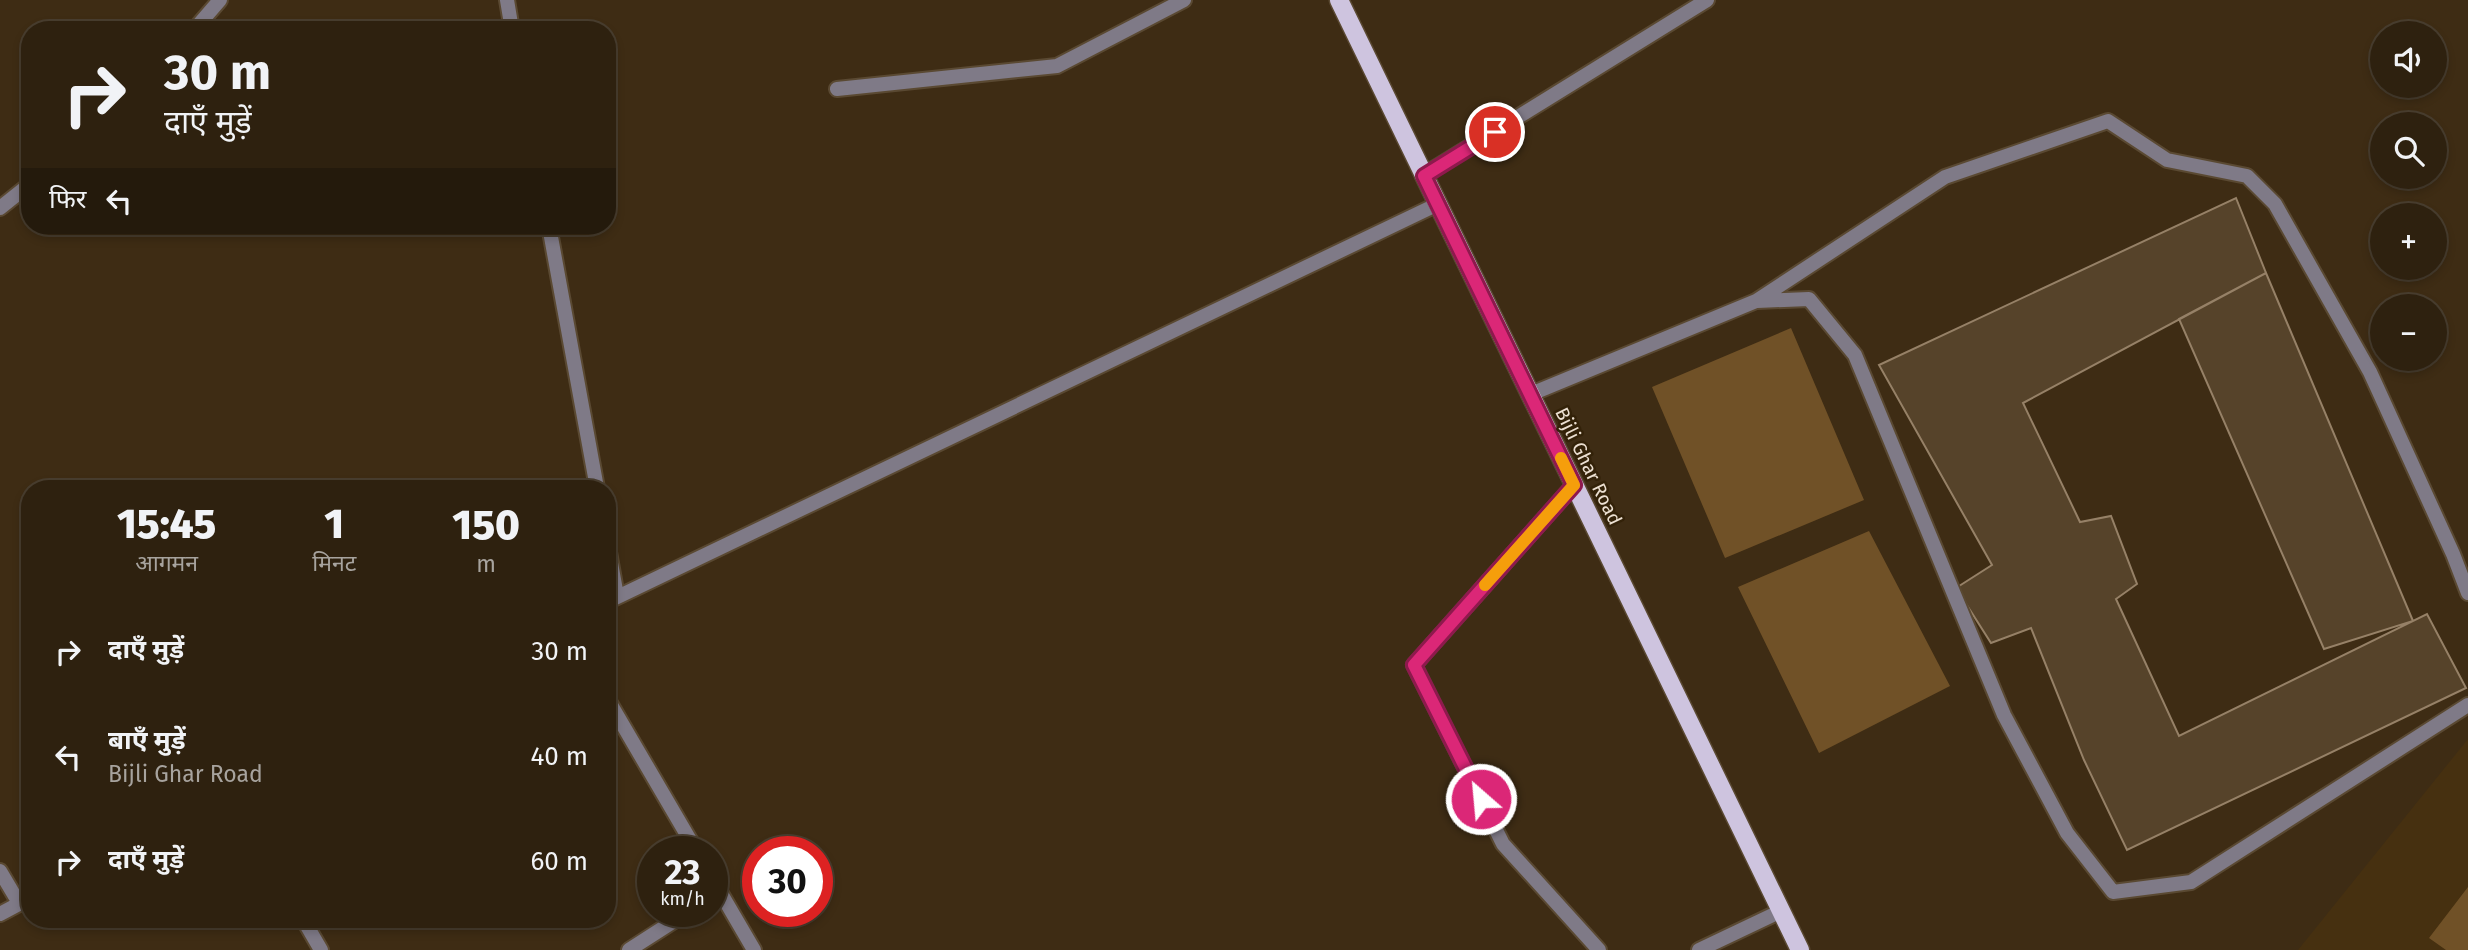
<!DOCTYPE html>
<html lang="hi">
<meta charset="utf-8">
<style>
:root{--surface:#2e210f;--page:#362918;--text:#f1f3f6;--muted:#a7a39e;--line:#493e2f}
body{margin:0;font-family:"Fira Sans","Noto Sans Devanagari",sans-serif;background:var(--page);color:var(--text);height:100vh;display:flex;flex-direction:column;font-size:26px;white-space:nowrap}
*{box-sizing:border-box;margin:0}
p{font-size:23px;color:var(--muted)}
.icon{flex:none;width:38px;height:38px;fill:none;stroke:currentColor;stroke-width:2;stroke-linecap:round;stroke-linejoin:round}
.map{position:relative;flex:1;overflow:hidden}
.sheet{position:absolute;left:21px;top:480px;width:595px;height:448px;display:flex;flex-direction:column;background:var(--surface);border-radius:28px;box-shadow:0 4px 10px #0003,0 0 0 2px var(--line)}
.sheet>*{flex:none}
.top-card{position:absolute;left:21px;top:21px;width:595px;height:214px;border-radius:28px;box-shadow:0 4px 10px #0003,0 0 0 2px var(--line);background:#2e210f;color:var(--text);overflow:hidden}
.controls{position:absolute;left:2370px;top:21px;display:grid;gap:14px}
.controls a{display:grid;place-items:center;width:77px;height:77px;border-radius:50%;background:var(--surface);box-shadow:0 4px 10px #0003,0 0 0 2px var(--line);font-size:35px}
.speed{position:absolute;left:637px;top:836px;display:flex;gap:14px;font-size:35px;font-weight:700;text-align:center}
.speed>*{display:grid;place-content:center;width:91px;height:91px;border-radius:50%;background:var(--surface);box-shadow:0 4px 10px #0003,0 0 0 2px var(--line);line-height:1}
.speed small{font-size:18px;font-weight:400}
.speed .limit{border:10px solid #d22;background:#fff;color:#111}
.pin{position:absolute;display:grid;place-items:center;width:60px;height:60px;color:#fff;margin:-30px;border:4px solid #fff;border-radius:50%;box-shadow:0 2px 7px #0007}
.me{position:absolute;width:77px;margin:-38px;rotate:333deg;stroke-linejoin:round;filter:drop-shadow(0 0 5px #0008)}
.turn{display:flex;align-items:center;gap:24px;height:147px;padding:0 28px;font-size:32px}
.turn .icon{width:91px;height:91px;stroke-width:2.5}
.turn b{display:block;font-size:49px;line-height:60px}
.then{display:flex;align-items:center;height:66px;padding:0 28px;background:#0003;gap:14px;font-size:26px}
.eta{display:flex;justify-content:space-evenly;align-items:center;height:119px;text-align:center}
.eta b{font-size:42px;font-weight:800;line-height:49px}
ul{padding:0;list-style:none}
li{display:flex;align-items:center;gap:21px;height:105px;padding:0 28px}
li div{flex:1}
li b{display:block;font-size:26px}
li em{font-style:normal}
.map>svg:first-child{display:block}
.built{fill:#463010}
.green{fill:#705127}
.building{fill:#56432a;stroke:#968167;stroke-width:2}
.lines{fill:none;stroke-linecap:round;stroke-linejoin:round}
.street-casing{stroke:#5a4932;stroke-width:18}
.primary-casing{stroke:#5a4932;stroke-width:21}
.street{stroke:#7f7a87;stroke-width:14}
.primary{stroke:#cec4df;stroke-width:18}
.route-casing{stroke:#8e194d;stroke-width:18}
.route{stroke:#db2777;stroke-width:12}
.slow{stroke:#f59e0b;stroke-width:12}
.labels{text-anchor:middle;stroke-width:5;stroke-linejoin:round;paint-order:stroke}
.street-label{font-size:19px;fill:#ece0d2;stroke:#332209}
</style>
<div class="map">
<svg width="2468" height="950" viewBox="0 0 2468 950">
<rect width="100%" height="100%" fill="#3e2c14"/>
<path class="built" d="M2468 739V950H2298Z"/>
<path class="green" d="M1791 328 1864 500 1725 558 1652 387Z
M1869 531 1950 686 1819 753 1738 587Z
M2468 887V950H2446L2429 938Z"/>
<path class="building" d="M2236 198 2266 273 2023 403 2080 522 2111 516 2137 584 2116 599 2179 736 2427 614 2466 688 2127 850 2084 760 2031 628 1991 643 1956 588 1992 565 1879 365Z
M2266 273 2413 621 2324 649 2179 319Z"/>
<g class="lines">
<g class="street-casing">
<path id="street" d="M507 0 512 30
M194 30 220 0
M837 89 1057 66 1184 0
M1424 175 1707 0
M0 208 30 184
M549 226 597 488
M1757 301 1809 299 1855 355 2004 715 2067 833 2113 892 2191 882 2468 705
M1531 394 1756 301 1945 177 2108 121 2167 160 2247 176 2275 204 2370 372 2453 554 2468 593
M1574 485 1414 665 1503 844 1599 950
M607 541 617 596
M607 602 1438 204
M607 698 697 852
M0 871 19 903
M712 878 754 950
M0 914 30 898
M303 919 321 950
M629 950 688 912
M1699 950 1781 911"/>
</g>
<g class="primary-casing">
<path id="primary" d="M1339 0 1800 950"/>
</g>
<use href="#street" class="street"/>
<use href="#primary" class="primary"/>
</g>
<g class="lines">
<g class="route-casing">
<path id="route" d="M1481 799 1414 665 1574 485 1424 176 1495 132"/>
</g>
<use href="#route" class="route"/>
<path class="slow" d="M1485 585 1574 485 1561 458"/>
</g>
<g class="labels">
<g class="street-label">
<text transform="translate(1589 466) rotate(64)" y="7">Bijli Ghar Road</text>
</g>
</g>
</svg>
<div class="controls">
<a><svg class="icon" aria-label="sound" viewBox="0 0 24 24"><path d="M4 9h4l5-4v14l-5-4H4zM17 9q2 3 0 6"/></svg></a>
<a><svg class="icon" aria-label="search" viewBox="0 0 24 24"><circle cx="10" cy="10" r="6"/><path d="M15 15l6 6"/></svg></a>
<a>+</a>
<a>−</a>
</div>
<div class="speed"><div>23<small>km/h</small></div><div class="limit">30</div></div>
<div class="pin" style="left:1495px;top:132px;background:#d93025"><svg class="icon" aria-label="arrive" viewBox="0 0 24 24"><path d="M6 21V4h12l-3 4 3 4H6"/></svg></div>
<svg class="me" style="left:1481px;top:799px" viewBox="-20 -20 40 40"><circle r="17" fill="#db2777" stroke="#fff" stroke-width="3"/><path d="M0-11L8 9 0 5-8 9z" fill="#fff"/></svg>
<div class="top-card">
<div class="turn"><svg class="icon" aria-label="right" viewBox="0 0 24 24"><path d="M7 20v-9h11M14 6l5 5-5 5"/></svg><div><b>30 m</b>दाएँ मुड़ें</div></div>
<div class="then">फिर<svg class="icon" aria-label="left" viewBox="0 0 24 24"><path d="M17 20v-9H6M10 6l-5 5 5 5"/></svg></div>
</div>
<section class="sheet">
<div class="eta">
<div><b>15:45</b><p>आगमन</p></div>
<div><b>1</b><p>मिनट</p></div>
<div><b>150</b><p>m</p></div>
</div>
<ul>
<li><svg class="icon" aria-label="right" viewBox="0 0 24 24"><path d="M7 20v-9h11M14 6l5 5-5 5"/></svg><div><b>दाएँ मुड़ें</b></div><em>30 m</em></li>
<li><svg class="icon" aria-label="left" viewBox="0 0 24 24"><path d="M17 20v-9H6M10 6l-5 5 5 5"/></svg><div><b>बाएँ मुड़ें</b><p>Bijli Ghar Road</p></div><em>40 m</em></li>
<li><svg class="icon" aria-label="right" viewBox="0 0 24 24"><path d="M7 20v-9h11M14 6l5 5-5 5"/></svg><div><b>दाएँ मुड़ें</b></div><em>60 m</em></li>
</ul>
</section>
</div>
